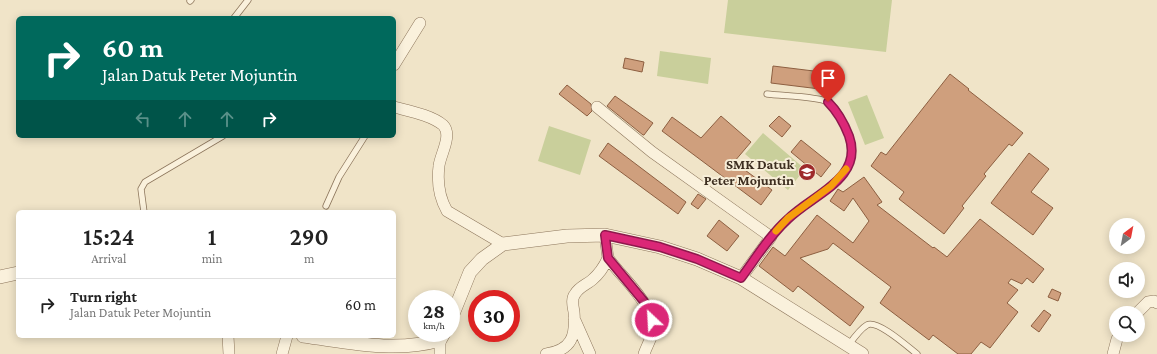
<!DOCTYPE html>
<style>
:root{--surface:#fff;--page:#f2f2f2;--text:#222;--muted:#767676;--line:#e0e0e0}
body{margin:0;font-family:"Crimson Pro",serif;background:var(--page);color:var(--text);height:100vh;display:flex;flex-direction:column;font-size:15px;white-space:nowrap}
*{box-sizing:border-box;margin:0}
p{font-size:13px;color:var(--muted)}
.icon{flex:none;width:22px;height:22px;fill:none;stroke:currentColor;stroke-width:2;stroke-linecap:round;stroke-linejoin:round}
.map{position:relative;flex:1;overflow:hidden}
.panel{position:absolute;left:16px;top:210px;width:380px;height:128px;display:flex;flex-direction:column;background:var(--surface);border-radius:6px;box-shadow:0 2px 10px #0003}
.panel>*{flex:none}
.hud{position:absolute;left:16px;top:16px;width:380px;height:122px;border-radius:6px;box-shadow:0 2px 10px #0003;background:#00695c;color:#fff;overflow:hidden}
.needle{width:26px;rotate:32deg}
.buttons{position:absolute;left:1109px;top:218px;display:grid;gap:8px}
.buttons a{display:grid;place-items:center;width:36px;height:36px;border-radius:50%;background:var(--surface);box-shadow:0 2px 10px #0003;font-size:20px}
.speed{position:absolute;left:408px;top:290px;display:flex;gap:8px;font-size:20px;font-weight:700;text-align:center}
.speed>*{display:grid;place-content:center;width:52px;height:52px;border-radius:50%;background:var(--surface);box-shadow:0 2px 10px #0003;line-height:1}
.speed small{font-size:10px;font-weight:400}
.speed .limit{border:6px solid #d22;background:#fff;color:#111}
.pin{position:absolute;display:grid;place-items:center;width:34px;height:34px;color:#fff;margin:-41px -17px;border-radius:50% 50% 50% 0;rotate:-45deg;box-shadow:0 0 4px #0007}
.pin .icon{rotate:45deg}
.me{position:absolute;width:44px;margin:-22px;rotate:335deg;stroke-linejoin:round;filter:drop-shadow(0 0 3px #0008)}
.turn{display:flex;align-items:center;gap:14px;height:84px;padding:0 20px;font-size:18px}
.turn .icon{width:52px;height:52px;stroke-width:2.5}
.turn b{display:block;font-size:28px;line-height:34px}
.lanes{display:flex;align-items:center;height:38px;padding:0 20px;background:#0003;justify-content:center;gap:20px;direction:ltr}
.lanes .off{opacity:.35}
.eta{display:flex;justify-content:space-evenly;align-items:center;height:68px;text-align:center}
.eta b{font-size:24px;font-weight:600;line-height:28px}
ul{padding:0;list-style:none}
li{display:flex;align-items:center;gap:12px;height:52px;padding:0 20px;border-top:1px solid var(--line)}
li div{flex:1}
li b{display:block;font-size:15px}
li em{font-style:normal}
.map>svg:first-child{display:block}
.green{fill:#c9cf9b}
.building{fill:#cf9f7d;stroke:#8d5f41}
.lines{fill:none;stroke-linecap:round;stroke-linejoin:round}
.service-casing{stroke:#8d765c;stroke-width:7}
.minor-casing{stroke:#8d765c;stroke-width:12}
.tertiary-casing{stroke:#8d765c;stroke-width:14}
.service{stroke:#faf1dc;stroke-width:5.5}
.minor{stroke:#faf1dc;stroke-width:11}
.tertiary{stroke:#faf1dc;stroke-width:13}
.route-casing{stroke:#8e194d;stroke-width:10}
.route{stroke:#db2777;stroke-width:7}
.slow{stroke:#f59e0b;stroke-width:7}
.labels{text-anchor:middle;stroke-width:4;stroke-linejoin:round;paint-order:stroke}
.poi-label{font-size:14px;font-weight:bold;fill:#3d2e20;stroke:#f7eed8;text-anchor:end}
</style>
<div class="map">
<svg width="1157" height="354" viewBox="0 0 1157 354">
<rect width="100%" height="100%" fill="#f0e4c8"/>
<path class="green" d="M728 0H892L886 52 724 33Z
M660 51 711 58 708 84 657 76Z
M867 95 884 138 865 145 848 102Z
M549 126 591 140 580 175 538 161Z
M763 133 805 169 788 190 745 154Z"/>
<path class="building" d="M625 58 644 62 642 72 623 68Z
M773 66 830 73 828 90 771 83Z
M950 74 969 89 968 90 1023 133 1012 146 1009 144 984 174 986 176 962 206 964 208 944 234 899 199 904 192 871 166 881 152 886 155Z
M567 85 591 104 592 111 587 116 559 94Z
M615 96 653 123 644 135H643L607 106Z
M721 116 751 142 734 162 772 190 761 205 662 131 672 117 701 138Z
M779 116 791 126 782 137 769 126Z
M801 140 831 164 821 177 791 152Z
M608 143 686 202 678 214 599 156Z
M1029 153 1049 169 1031 192 1053 208 1033 235 991 203Z
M864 177 882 202 877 205 933 248 934 247 947 257 980 219 1044 269 1033 283 1027 278 1022 284 1011 279 1008 283 1018 290 1007 303 1018 312 990 348 981 342 971 354H958L933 335 929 340 880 303 891 287 833 243 828 249 800 258 864 307 850 326 798 286 793 292 759 266 773 247 785 256 817 215 853 243 869 221 853 198 844 211 830 201 838 189 843 192Z
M698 194 706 199 698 209 691 204Z
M719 220 739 236 727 251 707 236Z
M1052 289 1061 293 1058 301 1048 297Z
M1044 310 1051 315 1039 332 1031 326Z"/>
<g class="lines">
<g class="service-casing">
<path id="service" d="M190 1 191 0
M234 18 248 0
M767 94C782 96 817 96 828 102 837 107 843 121 847 130 848 135 852 141 852 147 857 177 809 200 790 217 783 223 777 230 771 237
M326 206 339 177 365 136
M144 212 141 189 145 182 223 136
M848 346C853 339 860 329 867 325 877 319 908 347 917 354"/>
</g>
<g class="minor-casing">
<path id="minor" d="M394 65 420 23
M394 107C409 111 431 115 443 125 453 135 440 155 439 166 437 182 439 197 447 211L503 244
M597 107 652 152 771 237 741 278
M608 258C624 281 659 307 651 337 649 343 646 348 644 354
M1137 313 1148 302 1154 301 1157 303
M574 318 590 354
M228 336 229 354
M282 354 287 336
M440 354V340
M546 354C572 350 576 336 574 312 573 306 571 299 575 294 579 287 586 285 592 280 599 274 604 267 608 258L605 235
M1113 354 1117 339 1120 335"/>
</g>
<g class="tertiary-casing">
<path id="tertiary" d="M0 277 18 273
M451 319 470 272 482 259 503 244 567 236 605 235 660 247 697 259 741 278 862 354
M303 336C349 342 394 353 440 340L444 333"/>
</g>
<use href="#service" class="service"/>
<use href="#minor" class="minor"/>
<use href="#tertiary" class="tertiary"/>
</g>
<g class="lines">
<g class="route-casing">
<path id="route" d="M652 320 646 304 608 258 605 235 660 247 697 259 741 278C756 258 769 236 788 219 813 194 864 179 849 136 844 123 838 112 828 102"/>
</g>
<use href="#route" class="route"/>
<path class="slow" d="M776 231 788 218 831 186 846 169"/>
</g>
<defs>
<g id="school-disc" transform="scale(0.9)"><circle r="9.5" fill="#9e2a2b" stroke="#f7eed8"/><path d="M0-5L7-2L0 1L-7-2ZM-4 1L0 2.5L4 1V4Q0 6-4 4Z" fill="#fff"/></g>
</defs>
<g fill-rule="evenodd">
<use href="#school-disc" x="807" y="172"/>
</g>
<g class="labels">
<g class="poi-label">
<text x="794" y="169">SMK Datuk<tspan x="794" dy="16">Peter Mojuntin</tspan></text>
</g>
</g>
</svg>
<div class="buttons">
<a><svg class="needle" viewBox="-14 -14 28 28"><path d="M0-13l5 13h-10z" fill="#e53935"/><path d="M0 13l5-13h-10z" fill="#767676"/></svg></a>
<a><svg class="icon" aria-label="sound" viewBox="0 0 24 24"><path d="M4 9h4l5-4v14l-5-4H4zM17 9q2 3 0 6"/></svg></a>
<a><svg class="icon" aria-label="search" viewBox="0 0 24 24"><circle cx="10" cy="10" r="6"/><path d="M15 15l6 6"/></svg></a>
</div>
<div class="speed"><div>28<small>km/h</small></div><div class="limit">30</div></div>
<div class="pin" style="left:828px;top:102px;background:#d93025"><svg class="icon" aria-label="arrive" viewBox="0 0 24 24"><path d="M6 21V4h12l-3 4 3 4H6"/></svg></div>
<svg class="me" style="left:652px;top:320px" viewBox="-20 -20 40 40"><circle r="17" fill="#db2777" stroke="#fff" stroke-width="3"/><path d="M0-11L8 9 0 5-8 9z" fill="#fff"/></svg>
<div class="hud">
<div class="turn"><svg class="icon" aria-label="right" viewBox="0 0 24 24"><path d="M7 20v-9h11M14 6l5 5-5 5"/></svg><div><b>60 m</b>Jalan Datuk Peter Mojuntin</div></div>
<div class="lanes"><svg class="icon off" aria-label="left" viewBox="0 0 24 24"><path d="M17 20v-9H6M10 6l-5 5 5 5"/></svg><svg class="icon off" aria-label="ahead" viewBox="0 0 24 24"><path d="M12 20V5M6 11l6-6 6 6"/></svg><svg class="icon off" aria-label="ahead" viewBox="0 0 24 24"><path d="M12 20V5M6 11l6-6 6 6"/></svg><svg class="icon" aria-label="right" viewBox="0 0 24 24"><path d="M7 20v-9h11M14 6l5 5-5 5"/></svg></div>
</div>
<section class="panel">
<div class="eta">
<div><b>15:24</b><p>Arrival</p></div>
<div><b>1</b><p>min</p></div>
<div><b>290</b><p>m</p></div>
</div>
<ul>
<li><svg class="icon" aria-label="right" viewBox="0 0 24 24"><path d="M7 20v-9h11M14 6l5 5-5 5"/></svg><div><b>Turn right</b><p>Jalan Datuk Peter Mojuntin</p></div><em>60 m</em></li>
</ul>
</section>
</div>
